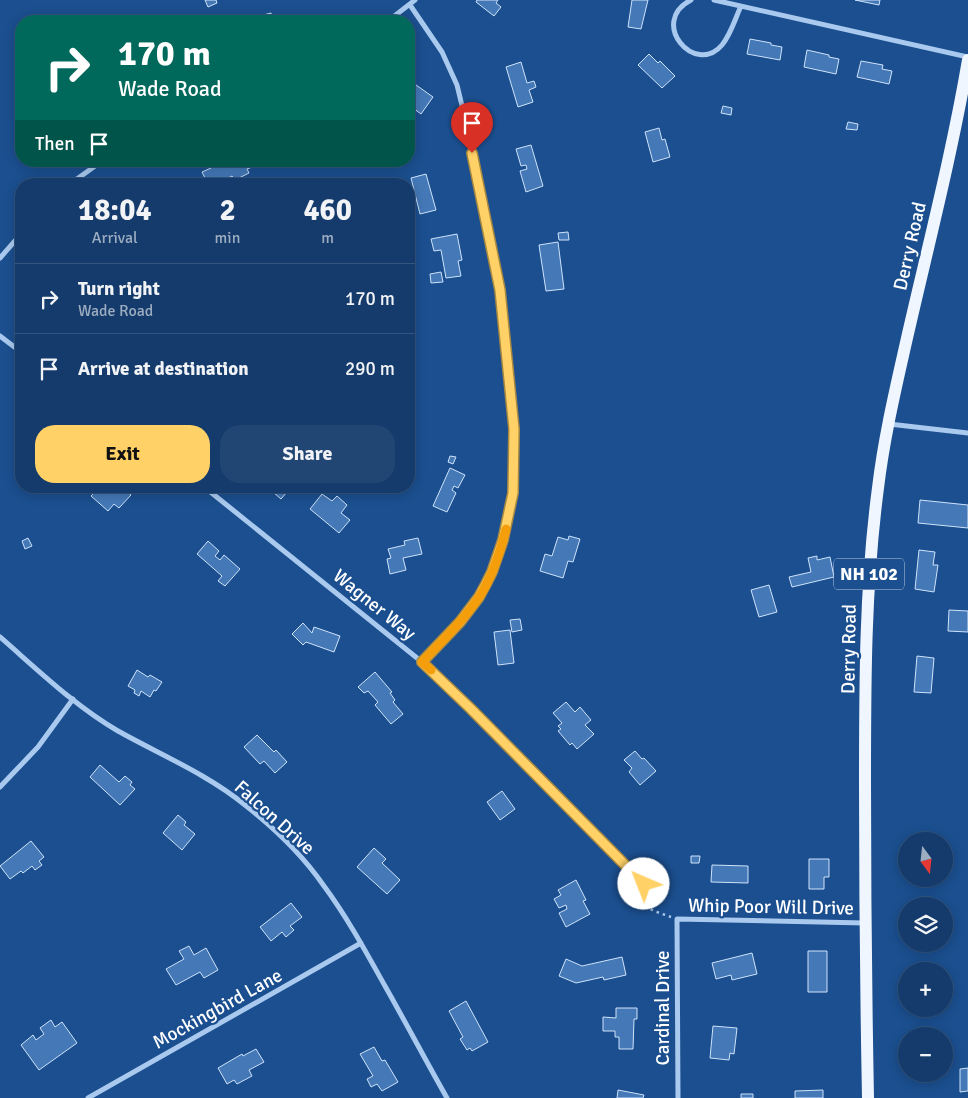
<!DOCTYPE html>
<meta charset="utf-8">
<style>
:root{--surface:#143b6b;--page:#214673;--text:#f1f3f6;--muted:#9dadc1;--line:#33557e;--accent:#ffd166}
body{margin:0;font-family:Signika,sans-serif;background:var(--page);color:var(--text);height:100vh;display:flex;flex-direction:column;font-size:19px;white-space:nowrap}
*{box-sizing:border-box;margin:0}
p{font-size:16px;color:var(--muted)}
.icon{flex:none;width:28px;height:28px;fill:none;stroke:currentColor;stroke-width:2;stroke-linecap:round;stroke-linejoin:round}
.map{position:relative;flex:1;overflow:hidden}
.details{position:absolute;left:15px;top:178px;width:400px;height:315px;display:flex;flex-direction:column;background:var(--surface);border-radius:20px;box-shadow:0 2px 12px #0003,0 0 0 1px var(--line)}
.details>*{flex:none}
.hud{position:absolute;left:15px;top:15px;width:400px;height:152px;border-radius:20px;box-shadow:0 2px 12px #0003,0 0 0 1px var(--line);background:#00695c;color:#fff;overflow:hidden}
.needle{width:32px;rotate:165deg}
.controls{position:absolute;left:898px;top:832px;display:grid;gap:10px}
.controls a{display:grid;place-items:center;width:55px;height:55px;border-radius:50%;background:var(--surface);box-shadow:0 2px 12px #0003,0 0 0 1px var(--line);font-size:25px}
.pin{position:absolute;display:grid;place-items:center;width:42px;height:42px;color:#fff;margin:-51px -21px;border-radius:50% 50% 50% 0;rotate:-45deg;box-shadow:0 0 5px #0007}
.pin .icon{rotate:45deg}
.me{position:absolute;width:55px;margin:-28px;rotate:316deg;stroke-linejoin:round;filter:drop-shadow(0 0 4px #0008)}
.turn{display:flex;align-items:center;gap:18px;height:105px;padding:0 20px;font-size:22px}
.turn .icon{width:65px;height:65px;stroke-width:2.5}
.turn b{display:block;font-size:35px;line-height:42px}
.then{display:flex;align-items:center;height:48px;padding:0 20px;background:#0003;gap:10px;font-size:19px}
.eta{display:flex;justify-content:space-evenly;align-items:center;height:85px;text-align:center}
.eta b{font-size:30px;font-weight:700;line-height:35px}
.primary-button{display:flex;gap:10px;margin-top:auto;padding:10px 20px}
.primary-button a{flex:1;height:58px;border-radius:20px;background:var(--accent);color:#111;font-size:20px;font-weight:700;line-height:58px;text-align:center}
.primary-button a+a{background:var(--page);color:var(--text)}
ul{padding:0;list-style:none}
li{display:flex;align-items:center;gap:15px;height:70px;padding:0 20px;border-top:1px solid var(--line)}
li div{flex:1}
li b{display:block;font-size:19px}
li em{font-style:normal}
.map>svg:first-child{display:block}
.building{fill:#4478b7;stroke:#cfe3fa}
.lines{fill:none;stroke-linecap:round;stroke-linejoin:round}
.path{stroke:#a9c9ee;stroke-width:2.5;stroke-dasharray:2.5 4;stroke-linecap:butt}
.minor{stroke:#a9c9ee;stroke-width:5}
.primary{stroke:#f0f6ff;stroke-width:12}
.route-casing{stroke:#a68842;stroke-width:12}
.route{stroke:#ffd166;stroke-width:9}
.slow{stroke:#f59e0b;stroke-width:9}
.labels{text-anchor:middle;stroke-width:4.5;stroke-linejoin:round;paint-order:stroke}
.shield{fill:#1b4f8f;stroke:#bbcadd;stroke-width:1}
.shield-label{font-size:18px;font-weight:bold;fill:#fff}
.street-label{font-size:19px;fill:#fff;stroke:#1b4f8f}
</style>
<div class="map">
<svg width="968" height="1098" viewBox="0 0 968 1098">
<rect width="100%" height="100%" fill="#1b4f8f"/>
<path class="building" d="M205 0H216L217 3 208 7Z
M477 0H498L496 3 501 7 494 16 476 2Z
M632 0H648L641 29 628 27Z
M855 0H880L879 5Z
M271 13 273 21H240Z
M750 39 771 43V45L782 47 780 60 747 54Z
M807 50 829 55V57L839 59 836 74 804 67Z
M649 54 658 63 660 61 675 76 662 88 638 65Z
M861 61 883 65 882 69 892 71 889 84 857 77Z
M521 62 527 83 534 81 536 87 529 90 533 102 518 107 506 67Z
M409 80 433 97 421 114 413 108 416 104 409 99Z
M723 106 732 108 731 115 721 113Z
M848 122 858 124 857 130 846 129Z
M659 128 662 140 665 139 670 157 653 162 645 132Z
M531 145 543 186 526 192 520 171 527 169 526 165 521 166 516 149Z
M214 161H217L219 164 229 161 231 165 238 161H249L252 167 247 169 249 173 235 180 232 176 216 184H208L202 172 211 168 209 164Z
M426 174 436 210 420 214 411 178Z
M568 232 569 240H559L558 233Z
M457 234 462 260 458 261 461 276 446 278 441 250 434 251 431 239Z
M558 242 564 289 546 291 539 245Z
M441 272 443 282 431 283 430 274Z
M450 456 456 457 453 464 448 462Z
M450 468 465 475 458 488 454 486 452 490 456 493 447 512 433 506Z
M100 486H115L117 489 121 486 131 495 119 508 114 504 108 511 91 496Z
M266 486H292L281 499Z
M322 494 332 501 337 496 347 505 341 513 350 520 339 533 310 509Z
M920 500 968 505V528L918 523Z
M569 536 580 539 573 562 568 561 563 578 540 571 545 554 552 556 558 537 568 540Z
M28 538 32 546 25 549 22 541Z
M418 538 422 554 403 558 406 570 390 574 387 559 391 558 388 549 405 545 404 541Z
M208 541 219 551 215 556 220 560 224 555 240 569 225 586 218 581 222 576 197 554Z
M919 550 935 552 933 565H938L934 592 915 589Z
M817 556V560L830 557 834 577 792 587 789 577 811 572 808 558Z
M769 585 777 612 759 617 751 590Z
M949 610 968 611V632L948 631Z
M520 619 522 630 512 632 510 620Z
M303 623 312 633 314 627 340 636 334 652 306 642 303 645 292 634Z
M510 630 514 663 498 665 494 632Z
M917 656 934 658 931 693 914 692Z
M137 670 148 677 150 675 162 682 156 691 154 690 150 697 141 691 139 696 134 693 135 690 128 686Z
M375 672 392 692 390 693 395 700 393 702 403 714 391 724 375 705 378 702 368 691 364 693 358 687Z
M566 702 575 712 580 707 591 720 585 725 594 734 577 749 572 743 570 745 558 731 561 729 558 726 562 723 553 713Z
M257 735 274 752 276 750 287 762 275 773 264 761 260 764 244 747Z
M635 751 642 759 644 758 656 771 640 785 629 772 632 768 624 760Z
M100 765 119 782 125 776 132 782 130 785 135 789 120 805 90 777Z
M502 791 515 809 500 820 487 802Z
M178 815 186 822 184 825 195 834 182 850 163 833Z
M31 841 44 857 39 861 42 865 35 870 32 866 23 873 21 871 10 879 0 866Z
M374 848 386 859 382 863 400 880 387 894 357 867Z
M691 856H700L699 863H691Z
M809 859H829V877H824V889H809Z
M712 865 748 866V883L711 882Z
M576 880 586 900 583 901 590 914 566 927 559 913 567 909 566 905 559 908 554 899 561 895 558 890Z
M291 903 302 917 290 926 294 930 286 937 282 932 271 941 260 927Z
M189 946 194 955 206 948 218 970 204 978 200 972 176 985 166 969 184 959 179 951Z
M808 951H827V992H808Z
M752 953 757 974 732 980 731 975 716 979 712 963Z
M622 957 626 975 604 980 603 977 576 983 559 976 566 959 582 966Z
M466 1001 488 1042 472 1051 470 1048 467 1050 460 1039 463 1037 449 1011Z
M616 1008H637V1019H634L633 1049H619V1037H615V1031H603V1017L616 1018Z
M51 1020 55 1027 62 1022 77 1043 39 1070 21 1045 33 1035 36 1040 44 1034 40 1028Z
M713 1026 737 1028 734 1054 730 1053 729 1060 710 1058Z
M374 1047 382 1061 385 1060 398 1082 382 1091 377 1084 371 1087 367 1079 373 1076 360 1054Z
M256 1049 264 1062 249 1070 252 1076 237 1084 234 1080 227 1084 218 1068 242 1054 243 1056Z
M968 1068V1091L960 1092V1069Z
M618 1090 644 1095 643 1098H617Z
M823 1090V1098H795V1091Z
M741 1094H753V1098H741Z"/>
<g class="lines">
<path class="path" d="M641 891 638 902 654 911 671 917"/>
<path class="minor" d="M691 0C648 22 695 77 722 45 731 34 735 19 741 6
M714 0 968 57
M410 5 442 52 457 85 464 114 500 290 514 429 515 467 510 514 492 572 479 597 460 622 422 662
M388 21 415 0
M70 184 102 161
M0 258 21 234
M0 336 21 352
M889 424 968 433
M203 486 422 662 471 709 643 884
M0 637C38 670 75 706 118 731 161 755 207 774 245 805 273 827 304 857 324 886 347 917 366 952 385 986 406 1023 426 1061 447 1098
M0 787 38 747 73 699
M88 1098 361 943
M678 1098 677 919 865 923"/>
<path class="primary" d="M868 1098C866 993 865 887 865 782 865 684 865 586 878 488 884 437 896 387 907 338 928 246 952 154 968 60"/>
</g>
<g class="lines">
<g class="route-casing">
<path id="route" d="M472 153 500 290 514 429 513 493 503 540 492 572 486 584 479 597 460 622 422 662 471 709 644 884"/>
</g>
<use href="#route" class="route"/>
<path class="slow" d="M431 670 422 662C442 641 463 621 479 597 492 577 500 553 506 529"/>
</g>
<g class="labels">
<rect class="shield" x="834" y="558.5" width="70" height="31" rx="4"/>
<g class="shield-label">
<text x="869" y="580">NH 102</text>
</g>
<g class="street-label">
<text transform="translate(909 246) rotate(-77)" y="7">Derry Road</text>
<text transform="translate(375 604) rotate(39)" y="7">Wagner Way</text>
<text transform="translate(848 649) rotate(-89)" y="7">Derry Road</text>
<text transform="translate(275 817) rotate(42)" y="7">Falcon Drive</text>
<text transform="translate(771 906) rotate(1)" y="7">Whip Poor Will Drive</text>
<text transform="translate(217 1008) rotate(-29)" y="7">Mockingbird Lane</text>
<text transform="translate(662 1008) rotate(-90)" y="7">Cardinal Drive</text>
</g>
</g>
</svg>
<div class="controls">
<a><svg class="needle" viewBox="-14 -14 28 28"><path d="M0-13l5 13h-10z" fill="#e53935"/><path d="M0 13l5-13h-10z" fill="#9dadc1"/></svg></a>
<a><svg class="icon" aria-label="layers" viewBox="0 0 24 24"><path d="M12 4l9 5-9 5-9-5zM3 14l9 5 9-5"/></svg></a>
<a>+</a>
<a>−</a>
</div>
<div class="pin" style="left:472px;top:153px;background:#d93025"><svg class="icon" aria-label="arrive" viewBox="0 0 24 24"><path d="M6 21V4h12l-3 4 3 4H6"/></svg></div>
<svg class="me" style="left:644px;top:884px" viewBox="-20 -20 40 40"><circle r="19" fill="#fff"/><path d="M0-13L10 11 0 6-10 11z" fill="#ffd166"/></svg>
<div class="hud">
<div class="turn"><svg class="icon" aria-label="right" viewBox="0 0 24 24"><path d="M7 20v-9h11M14 6l5 5-5 5"/></svg><div><b>170 m</b>Wade Road</div></div>
<div class="then">Then<svg class="icon" aria-label="arrive" viewBox="0 0 24 24"><path d="M6 21V4h12l-3 4 3 4H6"/></svg></div>
</div>
<section class="details">
<div class="eta">
<div><b>18:04</b><p>Arrival</p></div>
<div><b>2</b><p>min</p></div>
<div><b>460</b><p>m</p></div>
</div>
<ul>
<li><svg class="icon" aria-label="right" viewBox="0 0 24 24"><path d="M7 20v-9h11M14 6l5 5-5 5"/></svg><div><b>Turn right</b><p>Wade Road</p></div><em>170 m</em></li>
<li><svg class="icon" aria-label="arrive" viewBox="0 0 24 24"><path d="M6 21V4h12l-3 4 3 4H6"/></svg><div><b>Arrive at destination</b></div><em>290 m</em></li>
</ul>
<div class="primary-button"><a>Exit</a><a>Share</a></div>
</section>
</div>
